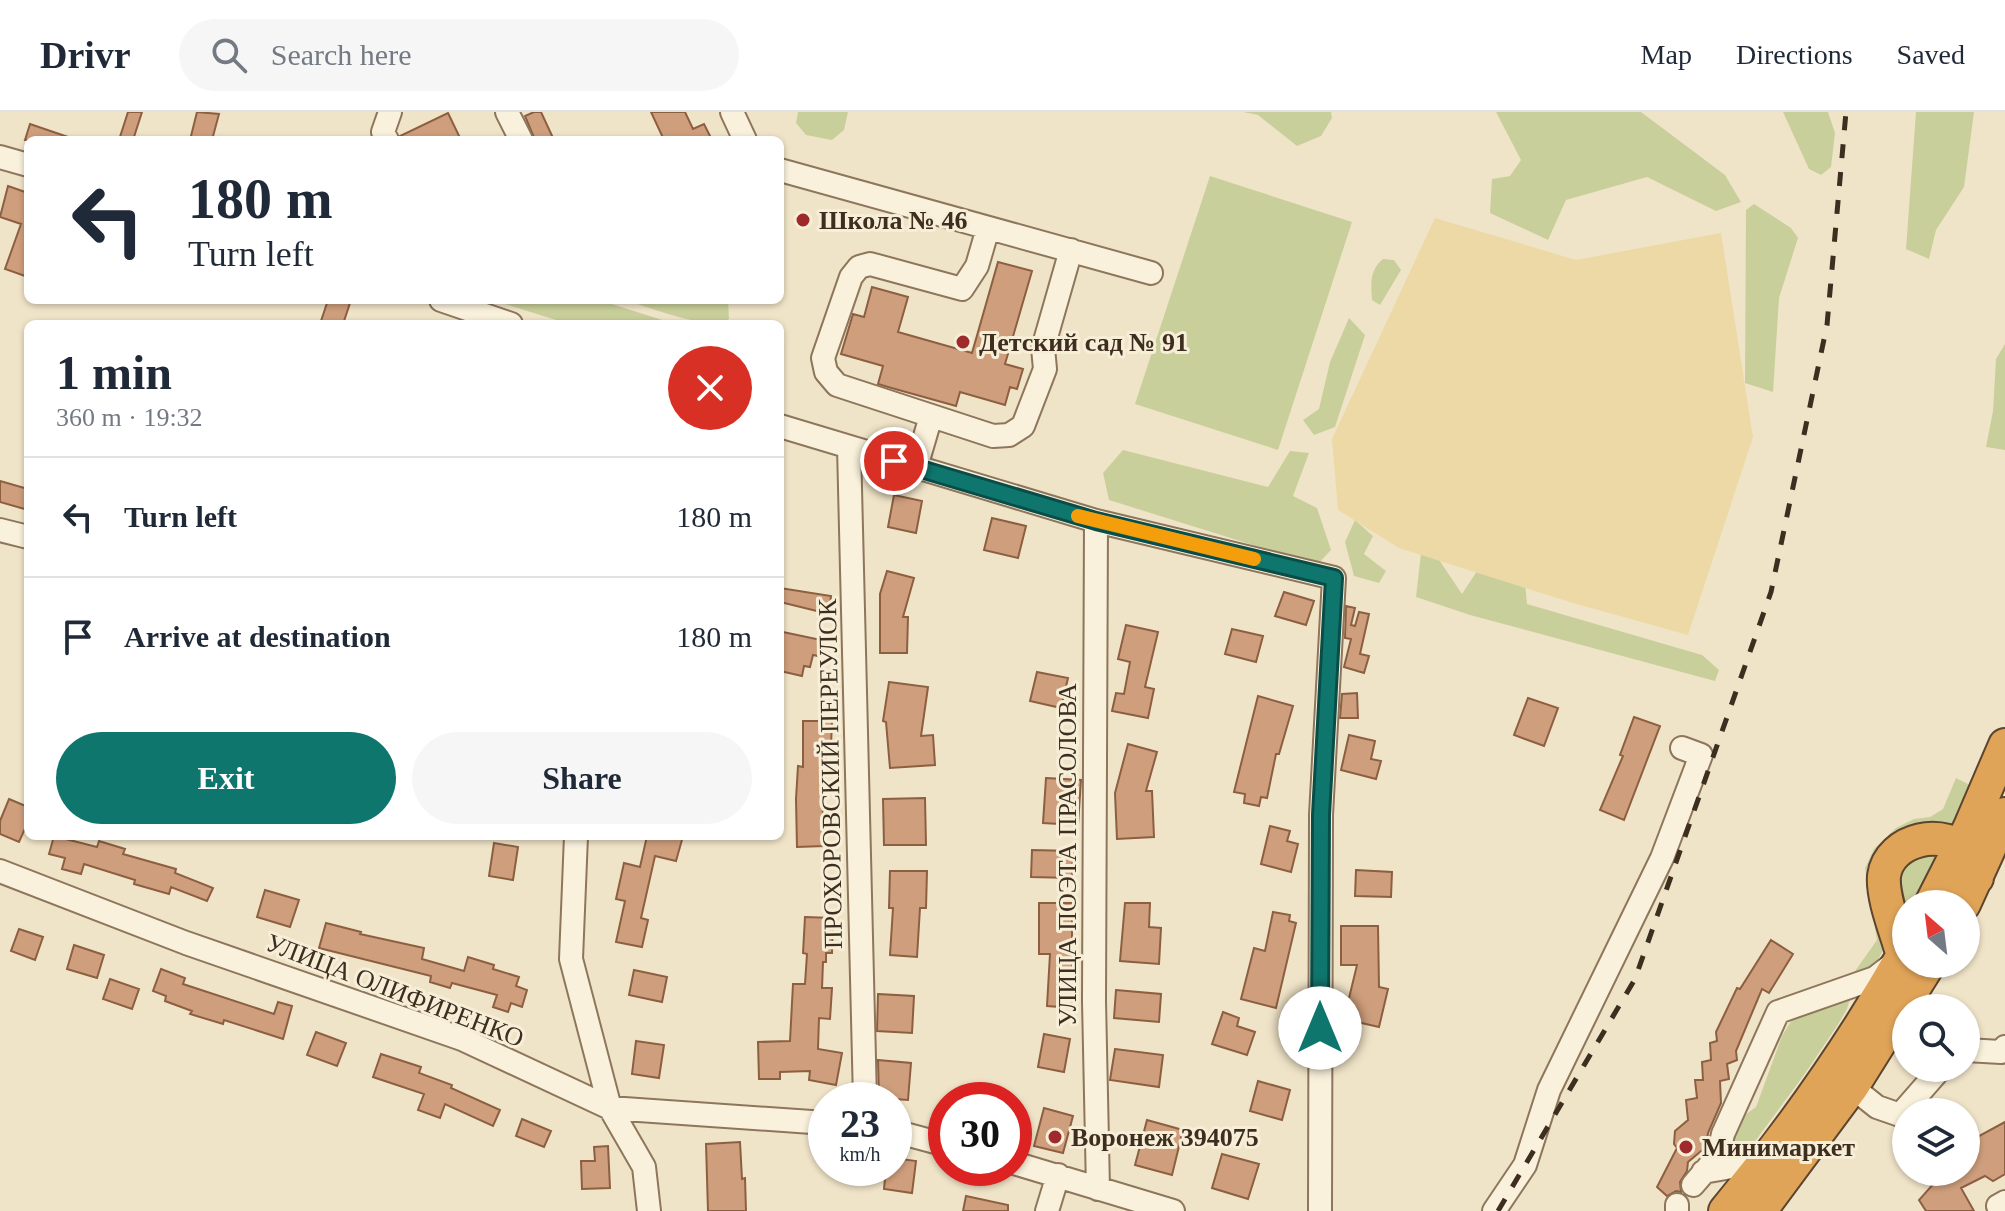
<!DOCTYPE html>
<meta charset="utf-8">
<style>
:root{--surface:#fff;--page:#f6f6f7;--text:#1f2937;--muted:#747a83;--line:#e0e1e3;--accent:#0f766e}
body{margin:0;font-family:Georgia,serif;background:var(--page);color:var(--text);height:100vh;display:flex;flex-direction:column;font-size:30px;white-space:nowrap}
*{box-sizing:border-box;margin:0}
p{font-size:26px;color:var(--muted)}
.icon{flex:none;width:44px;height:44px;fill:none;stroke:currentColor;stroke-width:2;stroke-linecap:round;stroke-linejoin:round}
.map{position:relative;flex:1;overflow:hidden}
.details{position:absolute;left:24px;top:208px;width:760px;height:520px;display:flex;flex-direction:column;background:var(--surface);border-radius:12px;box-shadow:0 2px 6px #0004}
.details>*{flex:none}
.guide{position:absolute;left:24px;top:24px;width:760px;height:168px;border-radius:12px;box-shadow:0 2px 6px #0004;background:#fff;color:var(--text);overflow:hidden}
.needle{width:52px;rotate:332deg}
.fabs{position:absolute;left:1892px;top:778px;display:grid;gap:16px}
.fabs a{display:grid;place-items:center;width:88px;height:88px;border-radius:50%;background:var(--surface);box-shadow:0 2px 6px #0004;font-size:40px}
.speed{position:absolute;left:808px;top:970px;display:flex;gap:16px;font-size:40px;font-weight:700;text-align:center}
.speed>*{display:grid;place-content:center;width:104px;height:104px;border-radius:50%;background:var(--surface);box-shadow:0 2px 6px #0004;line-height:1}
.speed small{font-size:20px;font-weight:400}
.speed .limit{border:12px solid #d22;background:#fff;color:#111}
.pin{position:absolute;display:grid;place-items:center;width:68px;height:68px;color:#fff;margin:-34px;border:4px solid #fff;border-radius:50%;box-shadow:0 2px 8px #0007}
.me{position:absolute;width:88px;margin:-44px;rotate:0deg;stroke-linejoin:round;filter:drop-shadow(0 0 6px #0008)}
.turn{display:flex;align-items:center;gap:28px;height:168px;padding:0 32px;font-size:36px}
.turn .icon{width:104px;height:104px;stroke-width:2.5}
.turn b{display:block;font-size:56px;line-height:68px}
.round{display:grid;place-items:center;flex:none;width:84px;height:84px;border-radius:42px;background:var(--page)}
.headline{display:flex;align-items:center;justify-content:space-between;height:136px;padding:0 32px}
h1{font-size:48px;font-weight:600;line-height:60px}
.action{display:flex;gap:16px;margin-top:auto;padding:16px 32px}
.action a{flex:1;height:92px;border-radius:48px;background:var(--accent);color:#fff;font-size:32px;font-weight:600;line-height:92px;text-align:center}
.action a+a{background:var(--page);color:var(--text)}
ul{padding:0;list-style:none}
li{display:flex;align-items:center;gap:24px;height:120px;padding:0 32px;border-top:2px solid var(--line)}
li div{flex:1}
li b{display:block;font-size:30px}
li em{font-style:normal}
header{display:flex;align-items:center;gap:48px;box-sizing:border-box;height:112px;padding:0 40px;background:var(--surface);border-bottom:2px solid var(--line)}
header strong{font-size:38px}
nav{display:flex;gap:44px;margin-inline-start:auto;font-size:28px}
.search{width:560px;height:72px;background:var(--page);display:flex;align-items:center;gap:20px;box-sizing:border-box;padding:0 28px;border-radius:44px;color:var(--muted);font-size:30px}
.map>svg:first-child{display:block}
.green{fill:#c9cf9b}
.sand{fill:#ecd9a5}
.building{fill:#cf9f7d;stroke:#8d5f41;stroke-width:2}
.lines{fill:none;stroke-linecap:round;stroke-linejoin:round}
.minor-casing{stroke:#8d765c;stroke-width:26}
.highway-casing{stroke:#5b4430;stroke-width:36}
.minor{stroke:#faf1dc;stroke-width:22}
.highway{stroke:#e0a458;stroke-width:32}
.rail{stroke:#3d2e20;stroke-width:5;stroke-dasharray:14 14;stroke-linecap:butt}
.route-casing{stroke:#0a4d48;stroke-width:20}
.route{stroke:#0f766e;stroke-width:14}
.slow{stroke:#f59e0b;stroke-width:14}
.poi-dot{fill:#9e2a2b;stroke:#f7eed8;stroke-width:3}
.labels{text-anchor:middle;stroke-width:6;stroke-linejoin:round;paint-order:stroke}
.poi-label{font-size:26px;font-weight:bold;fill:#3d2e20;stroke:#f7eed8;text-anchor:start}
.street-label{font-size:26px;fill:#3d2e20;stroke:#f7eed8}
</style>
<header>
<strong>Drivr</strong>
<div class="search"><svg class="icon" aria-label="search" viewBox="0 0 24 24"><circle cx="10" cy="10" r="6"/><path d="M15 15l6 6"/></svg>Search here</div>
<nav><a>Map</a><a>Directions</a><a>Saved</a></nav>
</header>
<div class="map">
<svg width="2005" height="1099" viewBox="0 0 2005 1099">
<rect width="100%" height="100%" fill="#f0e4c8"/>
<path class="green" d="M798 0H848L844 18 832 28 806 23 796 11Z
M1243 0H1331L1332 6 1321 24 1297 34 1258 3Z
M1496 0H1641L1725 63 1741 90 1716 99 1647 65 1566 88 1548 128 1490 101 1492 67 1510 64 1521 48Z
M1783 0H1828L1835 21 1831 55 1821 63 1809 57Z
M1916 0H1974L1964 75 1936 118 1929 147 1906 137Z
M1210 64 1352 110 1278 338 1135 292Z
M1754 92 1791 116 1798 126 1779 186 1773 280 1745 271 1746 98Z
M1383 147 1394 148 1401 158 1380 193 1372 188C1371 171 1369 159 1383 147Z
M492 188H599L675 212H569Z
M625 188H728L729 207C710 220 649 195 625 188Z
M1349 206 1365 223 1335 315 1314 323 1303 308 1319 297 1330 250Z
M2005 232V338L1986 335 1993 299 1996 247Z
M1123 338 1268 375 1290 339 1309 341 1293 384 1317 396 1331 438 1317 453 1109 388 1103 361Z
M1355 408 1373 424 1364 442 1386 459 1379 471 1354 464 1345 430Z
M1423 424 1462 482 1481 453 1524 461 1527 492 1702 543 1719 558 1715 569 1470 503 1416 485Z
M1956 666 1972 674 1952 721 1896 726 1888 830 1873 856 1853 862 1877 828 1865 756 1874 737 1896 716 1914 707 1930 705 1943 697Z
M1945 739 1919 792H1906V817L1896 756 1901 748Z
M1857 881 1849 890 1847 897 1837 914 1804 963 1753 1032 1743 1039 1734 1034 1731 1024 1742 1005 1756 995 1782 924 1793 906Z"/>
<path class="sand" d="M1435 106 1576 148 1721 121 1753 325 1688 523 1573 491 1399 436 1338 398 1332 327Z"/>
<path class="building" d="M128 0H142L133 28H119Z
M197 0 219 2 212 28H190Z
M534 0H541L554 28H535L525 4Z
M651 0H685L693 17 704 12 712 28H664Z
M448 1 461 28H401L400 24Z
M30 12 71 26V28H25Z
M8 74 28 81V165L5 157 21 112 0 105Z
M998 150 1032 159 1005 252 1023 257 1017 277 1010 275 1005 293 960 280 956 294 888 275 878 272 883 254 841 242 853 202 864 205 872 175 908 185 898 220 972 241Z
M328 188 350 191 343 212H320Z
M0 369 28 377V398L0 390Z
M894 383 922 389 916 421 888 415Z
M992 406 1026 414 1018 446 984 438Z
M887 459 914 466 903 505H908L907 541H880V482Z
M780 476 831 484 829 502 780 490Z
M1284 480 1314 489 1306 513 1275 504Z
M1346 494 1355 496 1351 513 1355 514 1359 500 1369 502 1360 542 1369 544 1364 561 1344 555 1351 527 1345 526Z
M1126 513 1158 520 1145 575 1154 577 1148 606 1112 599 1116 581 1124 582 1130 550 1118 547Z
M1232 517 1263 524 1256 550 1225 542Z
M783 520 821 528 818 544 813 543 810 555 804 554 802 564 780 559Z
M1037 560 1068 566 1061 596 1030 589Z
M889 570 928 575 921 624 933 623 935 653 890 656 886 610 883 609Z
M1357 581 1358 606H1340L1342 582Z
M1258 584 1293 594 1279 642H1276L1267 686 1261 685 1259 694 1244 691 1245 682 1234 680Z
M1528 586 1558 596 1544 634 1514 623Z
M1634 605 1660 614 1624 708 1600 698 1623 644 1620 643Z
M803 609H832L831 634H827L822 713 824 734 797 735 796 687 798 654 803 655Z
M1349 623 1375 629 1371 647 1381 649 1376 667 1341 658Z
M1128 632 1157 640 1146 679H1152L1154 725 1117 727 1115 681Z
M1046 666 1081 668 1078 713 1043 711Z
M925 686 926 733H884L883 687Z
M9 687 28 695V710L19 730 0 722V709Z
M1270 714 1290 719 1287 729 1298 732 1291 760 1261 752Z
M54 724 97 735 99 729 125 737 123 742 176 757 175 761 213 776 207 789 171 775 169 782 134 772 135 768 84 752 81 762 62 757 65 746 49 742Z
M647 724H683L676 749 655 744 641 806 648 808 642 835 616 830 625 789 616 787 624 751 640 755Z
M494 731 518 735 513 768 489 764Z
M1032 738 1073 739 1072 766 1031 765Z
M1356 758 1392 760 1391 785 1355 784Z
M890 759H927L926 796H920L917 845 890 843 893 796H889Z
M265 778 299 788 290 815 257 805Z
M1039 791H1072V858L1076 859 1074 896 1047 894 1050 842H1039Z
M1125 791H1150L1149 815 1161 816 1159 852 1120 849Z
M1273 800 1290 803 1289 809 1296 811 1276 896 1241 887 1254 836 1265 839Z
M805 805 833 806 832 841H826V850H823L822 876H832L830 907 819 906 818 937 842 941 836 973 809 968 810 959 780 960V967H759L758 930 790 929 793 872H805L807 842 803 841Z
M326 811 361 820 360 822 424 836 422 847 464 859 468 845 494 853 493 857 519 865 516 874 527 878 522 895 511 891 508 900 493 895 497 883 452 871 450 876 430 870 431 864 319 836Z
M1341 814H1378L1379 875 1388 877 1379 915 1344 907 1357 853H1341Z
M19 817 43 825 35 848 11 839Z
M1771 828 1793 842 1769 881 1762 877 1736 939 1737 948 1727 952 1729 967 1720 969 1721 991 1708 1021 1706 1035 1688 1050 1687 1059 1680 1070 1681 1080 1676 1079 1667 1084 1657 1075 1677 1036 1674 1032 1675 1019 1688 1008 1686 988 1697 986 1695 968H1703L1702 950 1711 948 1710 931 1717 929 1716 920 1737 876 1740 877Z
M74 833 104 843 97 866 67 857Z
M161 857 185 866 183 872 274 902 278 890 292 894 283 927 224 908 223 912 190 902 192 899 165 889 166 884 153 879Z
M634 858 667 865 662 890 629 883Z
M110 867 139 877 132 897 103 887Z
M1116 878 1161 882 1159 910 1114 906Z
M878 882 914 884 912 921 877 919Z
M1223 900 1239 906 1237 914 1255 920 1247 943 1212 932Z
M316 920 346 931 337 954 307 943Z
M1044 922 1070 927 1064 960 1038 955Z
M636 929 664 933 659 966 632 962Z
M1115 937 1163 943 1159 975 1110 968Z
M381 942 421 955 419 961 452 973 451 976 500 998 493 1014 445 992 440 1006 418 998 424 982 373 965Z
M878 948 911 951 908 988 879 986Z
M1258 969 1290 978 1282 1008 1250 999Z
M1044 996 1073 1004 1063 1041 1034 1034Z
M522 1007 551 1019 544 1035 516 1024Z
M1147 1008 1183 1018 1172 1063 1135 1053Z
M2005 1010V1062L1993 1069 1985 1064 1961 1076 1974 1099H1926L1919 1088 1944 1060H1966V1031Z
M740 1030 742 1067 745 1066 746 1099H708L706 1032Z
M608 1034 610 1076 582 1077 581 1049H595L594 1035Z
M1222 1042 1259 1052 1248 1087 1212 1076Z
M894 1046 916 1049 912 1081 884 1077 886 1056H894Z
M966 1084 1008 1093V1099H963Z"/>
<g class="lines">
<g class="minor-casing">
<path id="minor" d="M507 0 521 28
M732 0 745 28
M387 28 383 20 390 0
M0 45 28 53
M780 58 1151 161
M988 116 977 154 962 177 870 152 859 155 851 165 823 246 826 260 837 273 993 324 1009 323 1023 314 1045 257 1043 236 1071 138
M441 188 511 212
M780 314 1096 409 1334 466 1321 703 1320 1099
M849 335 865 988
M916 355 931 304
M1096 409 1094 889 1098 1077
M0 418 28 425
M576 724 571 847 610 996 644 1055 649 1099
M0 759 186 831 462 927 610 996 826 1011
M1966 938 2001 940 2005 935
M1852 975 1877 995 1900 1003 1941 956
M894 1019 946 1033
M1014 1051 1173 1099
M1703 1060 1766 1049
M1693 1073 1718 1044 1723 1022 1778 900 1875 866 1893 852
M1047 1099 1058 1063
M1494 1099 1525 1053 1549 978 1662 746 1701 643 1682 636
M1677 1099V1093
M2001 1099 1998 1094 2005 1090"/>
</g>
<g class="highway-casing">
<path id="highway" d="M1931 792 1969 717 2005 633
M1964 792 2005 702
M1903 844C1897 822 1882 786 1884 764 1889 726 1946 714 1969 743 1975 749 1975 758 1977 766
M1725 1099C1793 1017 1853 931 1906 838
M1760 1099 1852 975 1929 852"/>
</g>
<use href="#minor" class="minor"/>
<use href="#highway" class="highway"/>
<path class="rail" d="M1498 1099 1635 867 1771 480 1827 213 1846 0"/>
</g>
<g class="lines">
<g class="route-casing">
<path id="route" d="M894 349 1096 409 1334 466 1321 703 1320 916"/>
</g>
<use href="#route" class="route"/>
<path class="slow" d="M1078 404 1254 447"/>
</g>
<g class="poi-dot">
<circle cx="803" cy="108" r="8"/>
<circle cx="963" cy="230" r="8"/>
<circle cx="1055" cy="1025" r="8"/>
<circle cx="1686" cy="1035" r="8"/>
</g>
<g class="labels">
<g class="poi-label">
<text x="819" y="117">Школа № 46</text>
<text x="979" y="239">Детский сад № 91</text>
<text x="1071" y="1034">Воронеж 394075</text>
<text x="1702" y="1044">Минимаркет</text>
</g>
<g class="street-label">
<text transform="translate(830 662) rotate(-91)" y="9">ПРОХОРОВСКИЙ ПЕРЕУЛОК</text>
<text transform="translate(1067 743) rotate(-90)" y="9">УЛИЦА ПОЭТА ПРАСОЛОВА</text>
<text transform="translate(395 878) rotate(21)" y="9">УЛИЦА ОЛИФИРЕНКО</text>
</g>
</g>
</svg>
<div class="fabs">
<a><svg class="needle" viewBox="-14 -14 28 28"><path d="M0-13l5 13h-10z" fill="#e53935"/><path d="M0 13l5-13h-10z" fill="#747a83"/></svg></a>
<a><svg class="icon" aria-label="search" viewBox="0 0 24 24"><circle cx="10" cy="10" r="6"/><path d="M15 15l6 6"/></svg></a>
<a><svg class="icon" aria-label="layers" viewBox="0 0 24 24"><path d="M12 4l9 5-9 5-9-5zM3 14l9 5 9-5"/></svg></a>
</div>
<div class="speed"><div>23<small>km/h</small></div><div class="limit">30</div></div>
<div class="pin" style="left:894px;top:349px;background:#d93025"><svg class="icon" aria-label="arrive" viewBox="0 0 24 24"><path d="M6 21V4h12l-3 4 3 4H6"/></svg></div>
<svg class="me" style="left:1320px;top:916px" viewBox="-20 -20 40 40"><circle r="19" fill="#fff"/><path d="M0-13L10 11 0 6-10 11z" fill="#0f766e"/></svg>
<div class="guide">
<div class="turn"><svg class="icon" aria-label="left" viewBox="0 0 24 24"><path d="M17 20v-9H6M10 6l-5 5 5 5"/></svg><div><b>180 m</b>Turn left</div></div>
</div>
<section class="details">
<div class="headline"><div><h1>1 min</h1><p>360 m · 19:32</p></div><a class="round" style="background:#d93025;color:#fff"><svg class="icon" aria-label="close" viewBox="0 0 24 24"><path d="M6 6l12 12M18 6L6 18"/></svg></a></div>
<ul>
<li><svg class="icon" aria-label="left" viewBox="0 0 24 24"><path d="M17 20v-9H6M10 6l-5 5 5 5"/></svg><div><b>Turn left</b></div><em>180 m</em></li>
<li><svg class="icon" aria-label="arrive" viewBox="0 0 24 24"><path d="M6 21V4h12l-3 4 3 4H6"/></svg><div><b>Arrive at destination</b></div><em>180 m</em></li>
</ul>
<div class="action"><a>Exit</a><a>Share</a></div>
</section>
</div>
